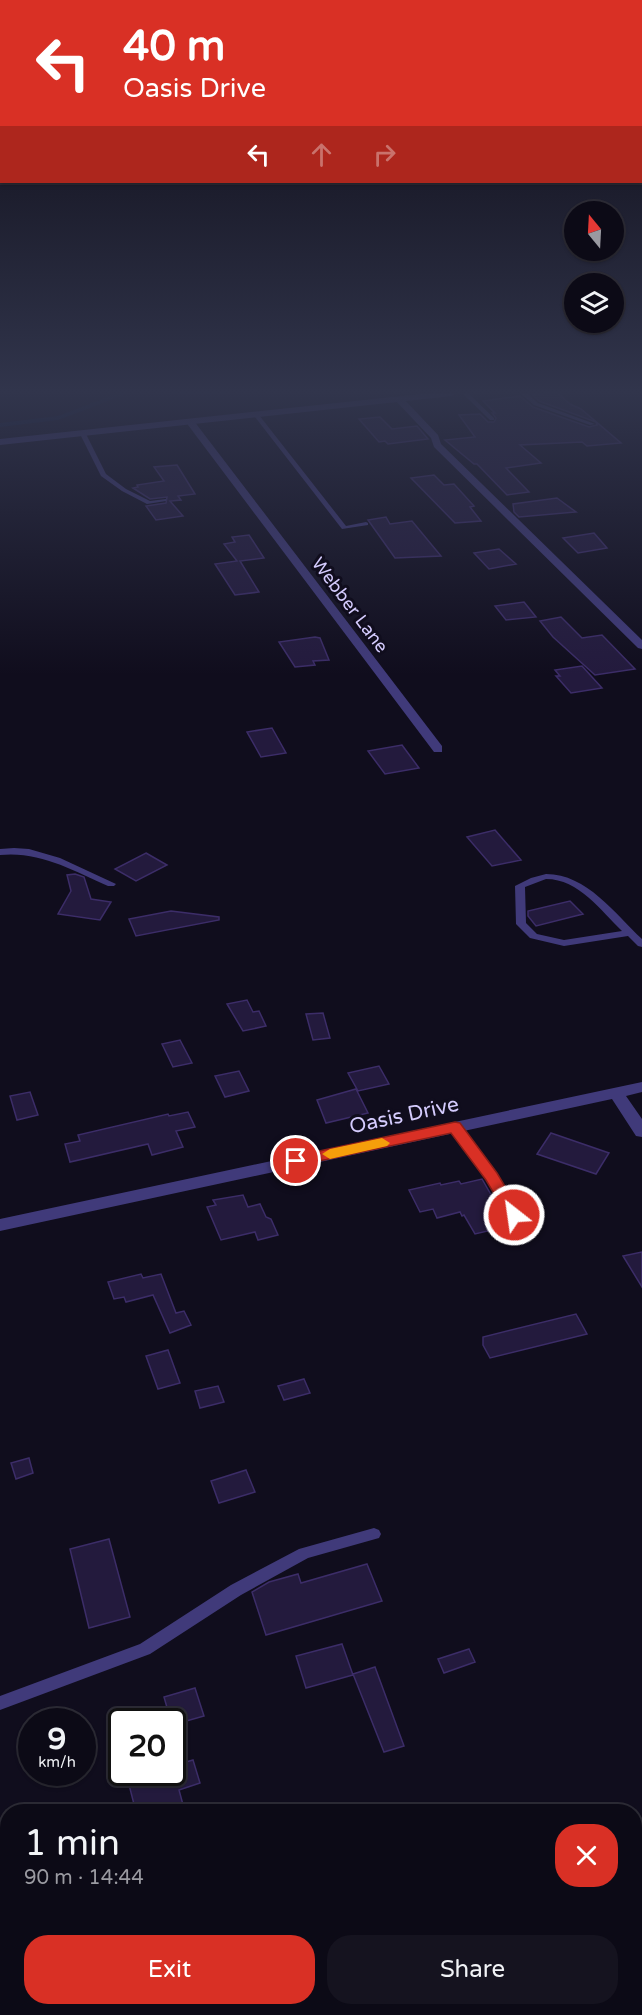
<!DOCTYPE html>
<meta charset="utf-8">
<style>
:root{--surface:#0c0a16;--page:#15131f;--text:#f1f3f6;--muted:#9a9aa1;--line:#2c2b35;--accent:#d93025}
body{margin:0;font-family:"Varela Round",sans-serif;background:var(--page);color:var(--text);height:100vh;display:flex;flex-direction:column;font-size:22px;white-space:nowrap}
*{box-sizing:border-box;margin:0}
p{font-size:20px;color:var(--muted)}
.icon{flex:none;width:33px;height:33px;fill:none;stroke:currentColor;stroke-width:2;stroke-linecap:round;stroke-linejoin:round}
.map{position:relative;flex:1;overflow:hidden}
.details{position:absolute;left:0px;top:1804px;width:642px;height:212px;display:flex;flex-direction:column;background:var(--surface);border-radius:24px 24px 0 0;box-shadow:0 2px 4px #0004,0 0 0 2px var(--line)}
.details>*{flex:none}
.guide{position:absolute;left:0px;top:0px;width:642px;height:183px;box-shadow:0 2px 4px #0004,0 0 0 2px var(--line);background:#d93025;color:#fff;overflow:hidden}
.needle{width:39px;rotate:342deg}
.buttons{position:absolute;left:564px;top:201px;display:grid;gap:12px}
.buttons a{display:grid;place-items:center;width:60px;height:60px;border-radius:50%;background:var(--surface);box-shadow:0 2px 4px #0004,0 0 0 2px var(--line);font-size:30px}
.speed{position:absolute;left:18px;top:1708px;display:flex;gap:12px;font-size:30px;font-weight:700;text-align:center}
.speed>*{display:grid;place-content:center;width:78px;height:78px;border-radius:50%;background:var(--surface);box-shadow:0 2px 4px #0004,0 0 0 2px var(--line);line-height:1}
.speed small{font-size:15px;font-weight:400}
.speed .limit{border:3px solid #111;border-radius:9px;background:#fff;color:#111}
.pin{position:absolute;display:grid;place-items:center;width:51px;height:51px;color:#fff;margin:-26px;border:3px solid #fff;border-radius:50%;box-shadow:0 2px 6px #0007}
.me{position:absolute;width:66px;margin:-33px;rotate:330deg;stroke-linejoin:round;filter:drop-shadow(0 0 4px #0008)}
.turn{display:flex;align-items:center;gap:21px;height:126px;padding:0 24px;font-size:27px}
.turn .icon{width:78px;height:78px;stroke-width:2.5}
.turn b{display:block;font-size:42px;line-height:51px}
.lanes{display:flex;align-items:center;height:57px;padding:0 24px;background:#0003;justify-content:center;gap:30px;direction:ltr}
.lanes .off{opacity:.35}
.round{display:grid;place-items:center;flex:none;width:63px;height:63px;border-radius:24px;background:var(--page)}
.overview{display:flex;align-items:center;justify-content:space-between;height:102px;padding:0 24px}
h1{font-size:36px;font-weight:600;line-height:45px}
.cta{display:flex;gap:12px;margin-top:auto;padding:12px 24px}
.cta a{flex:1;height:69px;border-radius:24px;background:var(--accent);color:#fff;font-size:24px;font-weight:600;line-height:69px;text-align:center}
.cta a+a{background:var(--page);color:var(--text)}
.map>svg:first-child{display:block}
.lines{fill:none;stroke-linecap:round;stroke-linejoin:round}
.stream{stroke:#0b1838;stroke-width:4}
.building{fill:#231a3d;stroke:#3c2d68;stroke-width:1.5}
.service{fill:#403a7a;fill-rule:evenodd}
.minor{fill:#403a7a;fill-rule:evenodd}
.tertiary{fill:#403a7a;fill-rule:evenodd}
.route{fill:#d93025;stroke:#8d1f18;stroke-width:1.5}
.slow{fill:#f59e0b}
.labels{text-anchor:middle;stroke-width:6;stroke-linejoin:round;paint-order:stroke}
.far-street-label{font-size:18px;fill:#d4cbfd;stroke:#100d1d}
.street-label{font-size:21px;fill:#d4cbfd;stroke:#100d1d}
</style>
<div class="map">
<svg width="642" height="2015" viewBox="0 0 642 2015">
<rect width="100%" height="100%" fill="#100d1d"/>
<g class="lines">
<path class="stream" d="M171 393H226
M0 425 58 418 124 393"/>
</g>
<path class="building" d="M558 393 570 404 581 409 621 443 587 446 582 442 520 445 541 463 506 468 529 492 507 495 477 464H474L445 440 475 437 459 415 480 414 488 422H494L496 418 492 413H495L483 401 520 396 533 407 589 427 597 425 596 422 539 401 532 394Z
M380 417 392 429 417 426 428 439 388 444 385 441 379 442 359 419Z
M177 465 195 494 178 496 181 500 170 501 183 516 156 520 146 506 166 503 167 497 150 499 133 488 138 487 137 485 164 481 154 467Z
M434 475 444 485 454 484 474 506 470 507 481 521 455 523 411 478Z
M557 498 576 512 519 517 514 512 513 504Z
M386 517 390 524 412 521 441 556 395 558 368 520Z
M594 533 607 548 578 553 563 538Z
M249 535 264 558 240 561 259 592 235 595 215 564 237 561 224 544 235 542 232 537Z
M499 549 516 564 489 569 474 553Z
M524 602 536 617 506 620 495 606Z
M561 617 582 638 602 635 635 669 595 675 553 637 540 621Z
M315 637 320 638 329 660 313 661 315 665 295 667 279 642Z
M582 666 602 688 571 693 556 676H560L555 670Z
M272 728 286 753 261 757 247 732Z
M402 745 419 768 385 774 368 751Z
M495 830 521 860 492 866 467 837Z
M146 853 167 865 136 881 115 869Z
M75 874 84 877 91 899 111 902 100 920 58 914 71 891 67 875Z
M570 901 583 914 536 926 528 916V911Z
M171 911 219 917V920L136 936 129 919Z
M247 1000 253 1012 259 1011 266 1026 243 1031 227 1004Z
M323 1013 330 1038 313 1040 306 1014Z
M180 1040 192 1063 173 1067 162 1044Z
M379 1066 389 1084 358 1091 348 1073Z
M239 1071 249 1091 225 1097 215 1076Z
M356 1089 368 1113 326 1123 317 1100Z
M30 1092 38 1115 17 1120 10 1096Z
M188 1112 195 1127 176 1131 183 1147 152 1155 148 1144 70 1162 65 1144 80 1141 78 1135 168 1114 169 1116Z
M551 1133 609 1153 596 1174 537 1154Z
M482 1179 509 1226 475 1234 464 1215 462 1216 460 1212 437 1218 433 1209 420 1212 409 1190 440 1183 441 1185 459 1181 461 1184Z
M243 1195 248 1207 260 1204 266 1217 271 1219 278 1235 258 1240 255 1232 221 1240 207 1207 216 1205 213 1200Z
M642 1252V1287L623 1256Z
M141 1274 143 1278 161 1274 176 1313 184 1311 191 1325 170 1333 153 1295 126 1302 124 1297 114 1299 108 1282Z
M576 1314 587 1334 490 1358 483 1345V1337Z
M168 1350 180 1383 158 1389 146 1356Z
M304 1379 310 1393 284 1400 278 1386Z
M218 1386 224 1402 200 1408 195 1391Z
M29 1458 33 1473 16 1479 11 1463Z
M246 1470 255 1492 219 1503 211 1481Z
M109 1539 130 1617 89 1628 70 1549Z
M367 1564 382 1601 266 1635 252 1592 269 1582 298 1574 301 1583Z
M342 1644 353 1675 306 1688 296 1656Z
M469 1649 475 1662 444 1673 438 1659Z
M375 1667 404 1746 384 1752 353 1674Z
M195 1688 204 1716 172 1725 164 1697Z
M193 1760 200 1783 179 1790 185 1812H136L126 1773H172V1766Z"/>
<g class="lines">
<path class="service" d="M462 393H468L494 418V420H490Z
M520 393H527L538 403 595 424 590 425 534 405Z
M255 415H259L346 526 366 522 368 523V525L342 529 255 417Z
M83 432 86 434 106 474 126 489 150 501 166 499V501L147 504 122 491 101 476 80 434Z
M14 848 29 849 60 858 116 884 114 886H108C72 870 40 851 0 855V849Z
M546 874C587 874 615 914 642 939V947L638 946 628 936 564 946 530 938 516 924 515 886 531 878ZM546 879C579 879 601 911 622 931L564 940 537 934 526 923 525 887Z
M455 1123 459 1124 496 1174 531 1234 529 1237H521L488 1179 449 1127Z
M374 1528 379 1530 381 1534 379 1538 308 1558 241 1595 150 1654 0 1710V1696L140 1644 231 1585 299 1549Z
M8 2006V2008H39L42 2015H0L2 2009Z"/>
<path class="minor" d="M396 397H402L438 435 441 444 642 640V649L638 648 434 447 431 438 396 401Z
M188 421H194L442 746V752H434L188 425Z
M642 1082V1092L626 1096 642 1119V1137L636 1136 612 1099 0 1231V1219Z"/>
<path class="tertiary" d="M430 393H456L452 396 0 445V439Z"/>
</g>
<linearGradient id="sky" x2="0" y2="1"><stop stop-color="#090710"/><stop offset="0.58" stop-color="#31354c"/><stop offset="1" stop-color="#31354c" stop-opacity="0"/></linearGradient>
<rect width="642" height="675" fill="url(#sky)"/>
<path class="route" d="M455 1122 460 1123 497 1173 522 1215 520 1219H509L486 1180 451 1133 296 1166 288 1161 296 1156Z"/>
<path class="slow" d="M382 1138 390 1143 387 1146 330 1159 322 1154 330 1149Z"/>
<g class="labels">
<g class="far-street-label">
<text transform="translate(350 605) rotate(53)" y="6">Webber Lane</text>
</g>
<g class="street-label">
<text transform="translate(404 1115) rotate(-12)" y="7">Oasis Drive</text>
</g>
</g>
</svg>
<div class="buttons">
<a><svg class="needle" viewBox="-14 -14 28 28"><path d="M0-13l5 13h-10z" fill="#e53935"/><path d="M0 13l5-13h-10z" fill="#9a9aa1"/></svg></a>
<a><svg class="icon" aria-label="layers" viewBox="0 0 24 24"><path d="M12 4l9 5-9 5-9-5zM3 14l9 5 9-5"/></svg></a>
</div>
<div class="speed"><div>9<small>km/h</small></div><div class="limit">20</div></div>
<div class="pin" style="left:296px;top:1161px;background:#d93025"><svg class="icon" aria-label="arrive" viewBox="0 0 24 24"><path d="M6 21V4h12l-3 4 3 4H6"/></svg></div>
<svg class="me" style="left:514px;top:1215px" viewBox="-20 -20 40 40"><circle r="17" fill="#d93025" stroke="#fff" stroke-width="3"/><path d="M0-11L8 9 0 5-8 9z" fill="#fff"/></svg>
<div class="guide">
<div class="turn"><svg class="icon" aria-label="left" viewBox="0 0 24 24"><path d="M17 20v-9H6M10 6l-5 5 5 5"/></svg><div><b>40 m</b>Oasis Drive</div></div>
<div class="lanes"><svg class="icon" aria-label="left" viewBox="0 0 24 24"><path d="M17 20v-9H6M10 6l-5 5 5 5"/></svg><svg class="icon off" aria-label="ahead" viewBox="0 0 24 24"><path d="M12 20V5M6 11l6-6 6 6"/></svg><svg class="icon off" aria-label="right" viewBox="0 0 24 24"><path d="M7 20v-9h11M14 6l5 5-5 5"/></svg></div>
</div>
<section class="details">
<div class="overview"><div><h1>1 min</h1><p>90 m · 14:44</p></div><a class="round" style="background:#d93025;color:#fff"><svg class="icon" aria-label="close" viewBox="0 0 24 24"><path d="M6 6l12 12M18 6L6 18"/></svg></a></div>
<div class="cta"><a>Exit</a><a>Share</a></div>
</section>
</div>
